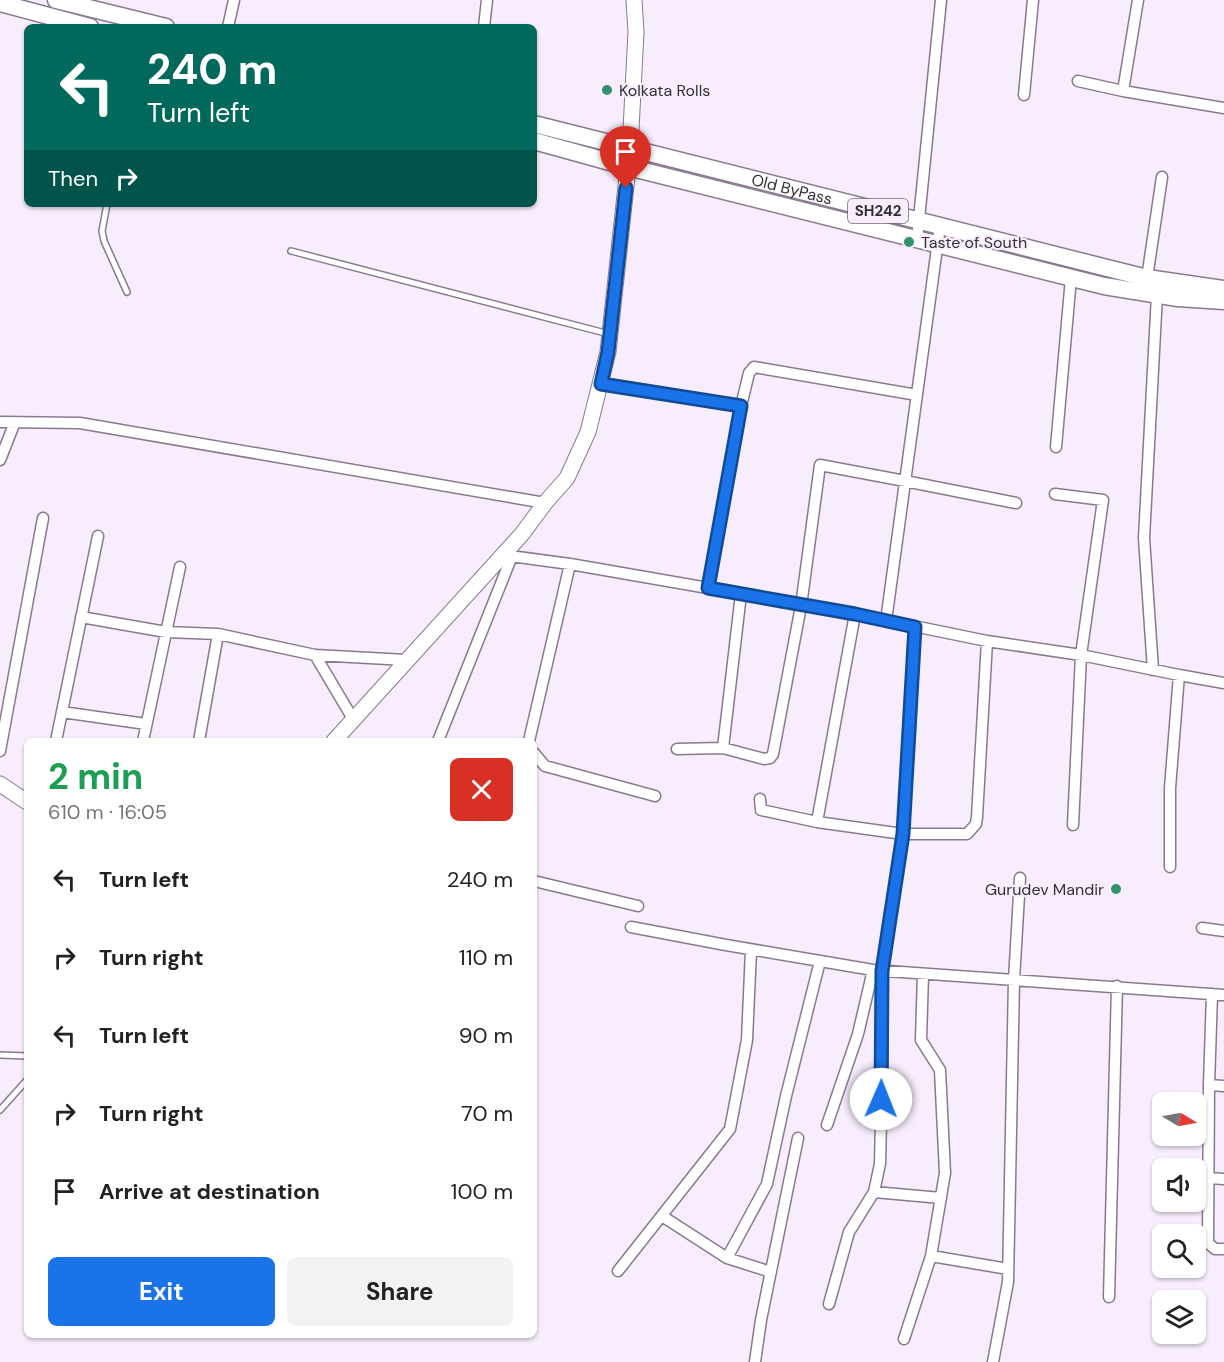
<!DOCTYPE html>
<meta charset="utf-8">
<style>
:root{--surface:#fff;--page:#f2f2f2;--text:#222;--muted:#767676;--accent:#1a73e8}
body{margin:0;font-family:"DM Sans",sans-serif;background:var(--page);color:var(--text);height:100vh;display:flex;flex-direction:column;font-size:22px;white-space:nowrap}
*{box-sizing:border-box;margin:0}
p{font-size:20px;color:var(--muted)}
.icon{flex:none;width:33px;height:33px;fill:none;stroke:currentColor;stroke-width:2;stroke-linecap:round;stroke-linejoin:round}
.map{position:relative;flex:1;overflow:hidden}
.side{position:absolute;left:24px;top:738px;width:513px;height:600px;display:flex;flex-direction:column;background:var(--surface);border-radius:9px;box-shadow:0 2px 4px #0004}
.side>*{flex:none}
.top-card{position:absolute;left:24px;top:24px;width:513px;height:183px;border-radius:9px;box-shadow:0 2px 4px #0004;background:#00695c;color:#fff;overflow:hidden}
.needle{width:39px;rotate:100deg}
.tools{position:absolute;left:1152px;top:1092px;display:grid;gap:12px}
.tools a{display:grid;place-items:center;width:54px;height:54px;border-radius:9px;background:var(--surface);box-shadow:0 2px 4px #0004;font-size:30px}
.pin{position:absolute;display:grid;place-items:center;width:51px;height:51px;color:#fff;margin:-62px -26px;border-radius:50% 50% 50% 0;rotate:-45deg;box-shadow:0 0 6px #0007}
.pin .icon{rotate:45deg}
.me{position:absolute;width:66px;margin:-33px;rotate:1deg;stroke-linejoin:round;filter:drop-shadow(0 0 4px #0008)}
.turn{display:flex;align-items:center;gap:21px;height:126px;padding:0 24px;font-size:27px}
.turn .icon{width:78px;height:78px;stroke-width:2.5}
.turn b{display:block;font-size:42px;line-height:51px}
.then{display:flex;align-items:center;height:57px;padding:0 24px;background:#0003;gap:12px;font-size:22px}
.round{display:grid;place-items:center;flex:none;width:63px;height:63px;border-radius:9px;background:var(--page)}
.headline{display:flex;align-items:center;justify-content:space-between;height:102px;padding:0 24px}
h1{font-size:36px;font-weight:700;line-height:45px;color:#1e9e55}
.cta{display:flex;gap:12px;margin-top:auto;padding:12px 24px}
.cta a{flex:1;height:69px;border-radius:9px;background:var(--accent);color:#fff;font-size:24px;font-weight:700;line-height:69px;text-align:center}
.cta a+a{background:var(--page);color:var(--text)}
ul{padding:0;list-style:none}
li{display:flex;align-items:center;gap:18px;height:78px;padding:0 24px}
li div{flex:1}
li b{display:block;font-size:22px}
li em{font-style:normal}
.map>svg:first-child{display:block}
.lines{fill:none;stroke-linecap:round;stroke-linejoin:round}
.lane-casing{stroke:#887991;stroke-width:8}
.street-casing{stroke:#887991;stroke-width:13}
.secondary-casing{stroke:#887991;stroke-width:17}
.primary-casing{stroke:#887991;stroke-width:19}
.lane{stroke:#fff;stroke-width:5}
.street{stroke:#fff;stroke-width:10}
.secondary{stroke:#fff;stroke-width:15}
.primary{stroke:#fff;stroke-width:16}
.route-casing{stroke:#114b97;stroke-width:15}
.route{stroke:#1a73e8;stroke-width:10}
.poi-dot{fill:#31926d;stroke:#f7edfd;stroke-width:2}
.labels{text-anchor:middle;stroke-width:4.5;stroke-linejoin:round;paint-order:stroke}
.shield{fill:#f7edfd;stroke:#6f6773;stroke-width:1.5}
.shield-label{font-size:15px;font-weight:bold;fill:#352e38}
.poi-label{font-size:16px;fill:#352e38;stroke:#f7edfd;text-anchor:start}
.street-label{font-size:16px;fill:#352e38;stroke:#f7edfd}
</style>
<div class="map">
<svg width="1224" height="1362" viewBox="0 0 1224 1362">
<rect width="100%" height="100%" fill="#f7edfd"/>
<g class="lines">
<g class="lane-casing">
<path id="lane" d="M107 204 102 231 104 241 127 292
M291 251 609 334
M0 1055 27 1056
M0 1110 27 1080"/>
</g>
<g class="street-casing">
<path id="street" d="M228 27 234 0
M484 27 487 0
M1078 81 1123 91 1224 108
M1123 91 1138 0
M1024 95 1033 0
M917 239 941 0
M1147 278 1162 177
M601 383 741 406 708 588
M741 406 749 373 754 367 917 395
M0 422 80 423 545 503
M1056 447 1071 278
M0 460 15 422
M1055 494 1103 500 1081 655 1073 825
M503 555 570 564 708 588 855 614 987 641 1081 655 1179 675 1224 683
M81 617 166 632 218 634 315 655 406 660
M886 621 940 226
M315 655 353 719
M1153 670 1144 538 1157 295
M62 712 146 724
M56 741 98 536
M143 741 180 567
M199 741 218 634
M438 741 512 556
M529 741 570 564
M723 748 741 594
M677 749 723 748 764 759 770 758 773 754 801 606 820 465 905 481 1016 503
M0 751 43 518
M534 753 545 766 655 796
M760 799 761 810 817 822 903 834H967L976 824 977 817 987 641
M817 822 855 614
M1170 867V788L1179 675
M534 881 638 906
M631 927 726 945 873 970 1224 995
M1202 928 1224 931
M1212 994 1209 1085 1208 1243 1215 1249H1224
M1209 1085 1224 1086
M827 1125 858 1034 873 970
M1209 1178 1224 1179
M874 1192 941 1198
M662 1216 727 1258 771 1272
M931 1256 1008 1269
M727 1258 767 1184 786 1096 820 961
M618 1271 730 1129 747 1040 751 950
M1109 1297 1117 986
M829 1304 849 1232 874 1192 880 1164 882 1077V971L903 834 915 627
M904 1339 931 1256 945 1173 940 1070 921 1040 923 974
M755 1362 761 1320 798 1138
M993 1362 1008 1282 1014 980 1020 878"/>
</g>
<g class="secondary-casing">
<path id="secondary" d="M334 741 522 534 545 503 567 478 588 432 608 352 630 149 636 32 634 0
M0 784 27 802"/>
</g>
<g class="primary-casing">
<g id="primary">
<path d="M56 0 166 27"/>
<path d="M0 3 90 27"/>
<path id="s1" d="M534 124 1147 278 1224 289"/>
<path d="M534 141 628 167 1104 286 1178 298 1224 301"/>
</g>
</g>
<use href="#lane" class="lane"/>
<use href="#street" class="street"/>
<use href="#secondary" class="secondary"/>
<use href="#primary" class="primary"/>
</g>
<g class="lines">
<g class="route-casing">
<path id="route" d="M626 188 608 352 601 384 741 406 708 588 855 614 915 627 903 834 882 971 881 1099"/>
</g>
<use href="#route" class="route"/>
</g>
<g class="poi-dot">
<circle cx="607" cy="90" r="6"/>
<circle cx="909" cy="242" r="6"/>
<circle cx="1116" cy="889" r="6"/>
</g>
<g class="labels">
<rect class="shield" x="848" y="199" width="60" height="24" rx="4.5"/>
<g class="shield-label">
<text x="878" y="216">SH242</text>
</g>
<g class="poi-label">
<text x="619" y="96">Kolkata Rolls</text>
<text x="921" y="248">Taste of South</text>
<text x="1104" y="895" text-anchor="end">Gurudev Mandir</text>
</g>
<g class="street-label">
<text dy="6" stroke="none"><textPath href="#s1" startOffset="266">Old ByPass</textPath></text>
</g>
</g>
</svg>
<div class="tools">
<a><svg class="needle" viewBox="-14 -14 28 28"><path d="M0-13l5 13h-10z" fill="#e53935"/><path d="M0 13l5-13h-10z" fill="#767676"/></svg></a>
<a><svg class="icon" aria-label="sound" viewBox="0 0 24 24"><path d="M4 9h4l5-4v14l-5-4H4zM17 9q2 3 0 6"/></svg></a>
<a><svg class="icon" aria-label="search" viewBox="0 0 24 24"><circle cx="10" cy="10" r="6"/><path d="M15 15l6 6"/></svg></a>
<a><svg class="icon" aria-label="layers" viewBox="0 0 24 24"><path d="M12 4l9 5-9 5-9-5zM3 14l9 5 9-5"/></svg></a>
</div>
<div class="pin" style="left:626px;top:188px;background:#d93025"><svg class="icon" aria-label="arrive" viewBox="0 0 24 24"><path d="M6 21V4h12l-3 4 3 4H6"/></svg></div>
<svg class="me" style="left:881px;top:1099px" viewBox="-20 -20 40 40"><circle r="19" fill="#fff"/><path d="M0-13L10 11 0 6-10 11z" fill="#1a73e8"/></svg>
<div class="top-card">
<div class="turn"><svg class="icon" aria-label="left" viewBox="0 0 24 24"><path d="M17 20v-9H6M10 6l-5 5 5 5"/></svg><div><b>240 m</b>Turn left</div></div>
<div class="then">Then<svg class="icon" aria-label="right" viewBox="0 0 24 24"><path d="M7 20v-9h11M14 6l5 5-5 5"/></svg></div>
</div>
<section class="side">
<div class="headline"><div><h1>2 min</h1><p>610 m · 16:05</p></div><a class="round" style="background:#d93025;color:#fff"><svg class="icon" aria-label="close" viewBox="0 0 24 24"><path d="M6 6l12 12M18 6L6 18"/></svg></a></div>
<ul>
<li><svg class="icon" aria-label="left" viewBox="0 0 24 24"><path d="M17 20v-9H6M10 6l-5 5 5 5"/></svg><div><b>Turn left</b></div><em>240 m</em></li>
<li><svg class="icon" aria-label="right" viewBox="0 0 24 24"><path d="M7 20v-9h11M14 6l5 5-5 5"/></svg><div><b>Turn right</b></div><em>110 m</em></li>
<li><svg class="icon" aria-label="left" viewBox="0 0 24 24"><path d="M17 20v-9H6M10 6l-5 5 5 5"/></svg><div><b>Turn left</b></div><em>90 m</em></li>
<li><svg class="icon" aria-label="right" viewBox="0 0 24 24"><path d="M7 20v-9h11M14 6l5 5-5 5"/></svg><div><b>Turn right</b></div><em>70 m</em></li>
<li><svg class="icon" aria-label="arrive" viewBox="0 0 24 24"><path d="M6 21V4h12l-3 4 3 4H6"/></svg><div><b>Arrive at destination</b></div><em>100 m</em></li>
</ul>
<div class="cta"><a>Exit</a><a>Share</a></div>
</section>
</div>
